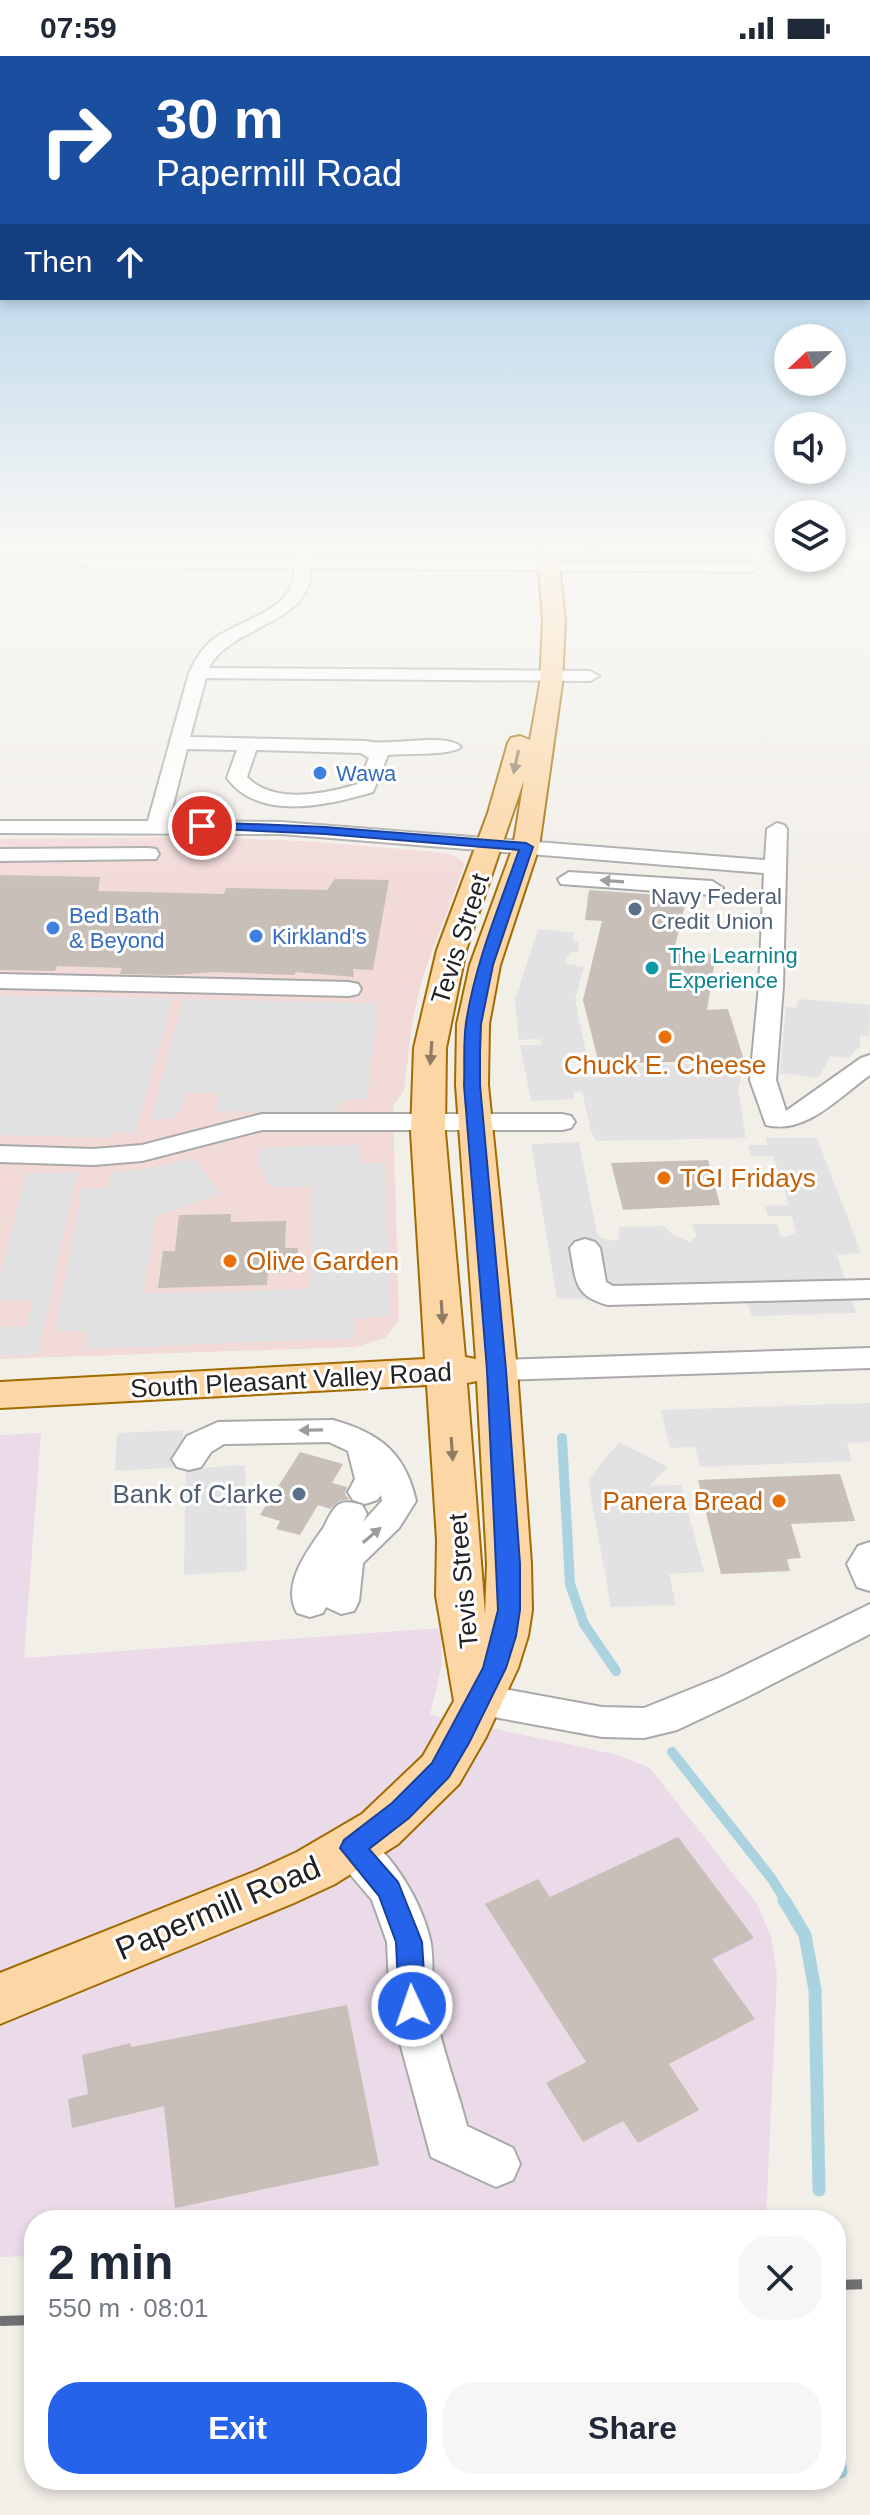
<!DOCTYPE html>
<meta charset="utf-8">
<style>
:root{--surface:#fff;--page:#f6f6f7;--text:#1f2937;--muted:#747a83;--accent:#2563eb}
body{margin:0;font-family:Arial,sans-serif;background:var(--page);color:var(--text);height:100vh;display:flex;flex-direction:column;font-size:30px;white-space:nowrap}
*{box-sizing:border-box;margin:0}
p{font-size:26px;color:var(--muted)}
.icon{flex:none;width:44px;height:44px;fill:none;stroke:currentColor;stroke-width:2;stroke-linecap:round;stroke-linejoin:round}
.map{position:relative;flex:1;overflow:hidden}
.details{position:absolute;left:24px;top:2154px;width:822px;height:280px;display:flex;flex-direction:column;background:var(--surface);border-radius:32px;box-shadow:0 4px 12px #0003}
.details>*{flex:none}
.top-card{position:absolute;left:0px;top:0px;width:870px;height:244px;box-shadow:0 4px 12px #0003;background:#1a4fa0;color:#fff;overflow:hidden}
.needle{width:52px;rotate:248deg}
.fabs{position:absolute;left:774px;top:268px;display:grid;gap:16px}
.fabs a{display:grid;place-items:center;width:72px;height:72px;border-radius:50%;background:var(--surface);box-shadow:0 4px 12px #0003;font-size:40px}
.pin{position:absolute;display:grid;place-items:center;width:68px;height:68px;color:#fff;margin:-34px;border:4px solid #fff;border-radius:50%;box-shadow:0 2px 8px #0007}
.me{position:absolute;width:88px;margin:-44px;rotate:357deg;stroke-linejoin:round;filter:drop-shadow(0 0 6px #0008)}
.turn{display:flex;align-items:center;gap:28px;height:168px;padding:0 24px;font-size:36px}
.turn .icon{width:104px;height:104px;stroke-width:2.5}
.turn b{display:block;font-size:56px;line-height:68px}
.then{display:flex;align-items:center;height:76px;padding:0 24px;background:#0003;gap:16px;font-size:30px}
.round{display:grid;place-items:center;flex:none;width:84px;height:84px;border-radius:32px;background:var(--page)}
.summary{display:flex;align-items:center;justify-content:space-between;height:136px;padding:0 24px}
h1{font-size:48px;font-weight:700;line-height:60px}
.primary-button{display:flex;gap:16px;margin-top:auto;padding:16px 24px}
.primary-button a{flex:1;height:92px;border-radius:32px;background:var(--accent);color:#fff;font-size:32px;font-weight:700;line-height:92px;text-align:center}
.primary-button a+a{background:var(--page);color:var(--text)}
.status{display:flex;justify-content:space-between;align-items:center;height:56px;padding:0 40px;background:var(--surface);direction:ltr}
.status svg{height:22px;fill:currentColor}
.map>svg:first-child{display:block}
.commercial{fill:#f2dad9}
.industrial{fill:#ebdbe8}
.parking{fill:#e2e2e2}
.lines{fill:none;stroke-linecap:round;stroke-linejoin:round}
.stream-far1{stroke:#aad3df;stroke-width:10}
.stream{stroke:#aad3df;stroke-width:13}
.building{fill:#c7bfb8}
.minor-tunnel{stroke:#c8c6c1;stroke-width:17;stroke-dasharray:17 9;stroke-linecap:butt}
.minor-casing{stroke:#a9a9a9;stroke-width:4}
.major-casing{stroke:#a06b00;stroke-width:4}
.minor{fill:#fff;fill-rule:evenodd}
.major{fill:#fcd6a4;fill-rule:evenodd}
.rail{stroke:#707070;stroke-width:10;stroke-dasharray:26 26;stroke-linecap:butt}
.oneway{fill:#8f7c63}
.oneway2{fill:#9c9c9c}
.route{fill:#2563eb;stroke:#184099;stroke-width:2}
.shop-dot{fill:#3f7fe0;stroke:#fff;stroke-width:3}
.service-dot{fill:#5c6f8a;stroke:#fff;stroke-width:3}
.culture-dot{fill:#0f9aa8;stroke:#fff;stroke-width:3}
.food-dot{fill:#e8710a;stroke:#fff;stroke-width:3}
.labels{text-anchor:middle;stroke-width:6;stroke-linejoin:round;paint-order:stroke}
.far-shop-label{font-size:22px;fill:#366cbe;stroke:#fff;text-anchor:start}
.far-service-label{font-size:22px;fill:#4e5e75;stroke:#fff;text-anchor:start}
.far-culture-label{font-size:22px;fill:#0d838f;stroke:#fff;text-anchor:start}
.street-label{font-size:26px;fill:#222;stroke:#fff}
.food-label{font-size:26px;fill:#c56008;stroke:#fff;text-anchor:start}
.service-label{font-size:26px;fill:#4e5e75;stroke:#fff;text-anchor:end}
.near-street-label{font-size:32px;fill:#222;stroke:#fff}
</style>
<div class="status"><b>07:59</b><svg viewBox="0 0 49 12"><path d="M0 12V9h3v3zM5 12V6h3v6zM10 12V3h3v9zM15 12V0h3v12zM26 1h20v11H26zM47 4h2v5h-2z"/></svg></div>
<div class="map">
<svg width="870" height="2459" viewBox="0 0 870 2459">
<rect width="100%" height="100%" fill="#f2efe9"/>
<path class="commercial" d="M163 489H511L513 501 498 506 158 503Z
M555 489H749L756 506H569L556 500Z
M194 781 304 785 427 795 450 798 463 805 464 810 423 920 412 968 404 1035 393 1050 399 1265 385 1282 355 1291 0 1303V783Z"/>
<path class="industrial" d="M41 1377 24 1602 441 1572 442 1608 430 1659 614 1698 649 1711 757 1848 771 1880 777 1920 766 2164H34V2200L0 2201V1379Z"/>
<path class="parking" d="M538 873 574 877 572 884 579 886 578 895 570 897 564 907 584 911 575 943 586 996 567 997 572 1021H581L580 1011 738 1007 742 1017 738 1034 746 1082 596 1085 591 1075 582 1035 573 1036 574 1043 531 1045 520 989H541L540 983 519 984 515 944Z
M0 940 173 942 135 1077H114L112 1082 0 1079Z
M183 943 378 947 367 1043H350L338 1048 336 1057 216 1055 220 1037H187L175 1063H151Z
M798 943 870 949 869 980 860 979V990L849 1002 830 1000 819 1022 780 1017 786 951 796 952Z
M766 1082H817L861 1197 837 1199 856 1257 752 1260 747 1247 611 1249 578 1242 557 1243 531 1088 579 1086 597 1177 601 1182 615 1185 619 1182V1171L664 1170 674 1180 691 1186 696 1180 692 1168H777L780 1179 787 1181 796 1176 792 1160H768L765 1150 789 1149 773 1100H751L748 1089H767Z
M360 1089V1107H386L390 1261 356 1262 355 1282 86 1293 87 1275H55L82 1132H107L111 1117 152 1112 194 1102 221 1138 156 1160 143 1238 310 1233 311 1131H272L257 1110 260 1091Z
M77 1117 38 1298 0 1299V1271L27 1270 33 1245 0 1244V1220L26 1118Z
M870 1347V1386L847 1387 852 1405 700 1411 695 1391 670 1392 661 1354Z
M183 1374V1389L199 1388 200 1412 245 1409 247 1515 184 1519 186 1411 115 1415 117 1377Z
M619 1386 668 1411 649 1430 681 1429 704 1516 669 1518 676 1549 611 1551 588 1424Z"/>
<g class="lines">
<path class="stream-far1" d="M562 1382 570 1528 584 1568 616 1615
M672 1696 772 1823 786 1846"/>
<path class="stream" d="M784 1844 805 1879 815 1934 819 2134
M836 2387 841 2416"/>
</g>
<path class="building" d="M0 819 100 821 98 835 224 838 226 832 327 834 335 823 389 824 373 914 353 913 354 921 296 916 294 919 215 916 173 919 120 918 122 912 90 911 57 910 55 915 0 914Z
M589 834 687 841 674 894 716 898 707 954 728 953 744 1004 599 1008 583 944 602 865 585 864Z
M708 1104 720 1149 623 1154 611 1107Z
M231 1158V1166L286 1165 285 1192H298V1216H268L267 1229 158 1232 163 1195H175L179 1159Z
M300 1396 343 1408 332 1427 347 1431 345 1438 349 1443 339 1445 330 1453 318 1449 300 1479 276 1473 280 1465 260 1459Z
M840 1418 855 1465 791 1468 801 1502 787 1503 790 1515 721 1518 698 1424Z
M678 1781 754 1882 712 1903 755 1963 669 2008 699 2054 638 2087 623 2065 583 2086 546 2027 586 2006 485 1848 538 1823 550 1841Z
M347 1949 379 2109 175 2152 164 2050 72 2072 68 2043 88 2038 82 1999 130 1987 131 1991Z"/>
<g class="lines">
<path class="minor-tunnel" d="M591 489 593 497"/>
<g class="minor-casing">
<path id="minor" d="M0 489H116L120 493 112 498 0 497Z
M301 489H315L311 503 758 508 760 511 752 516 310 512C315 568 229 569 209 612L590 615 599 620 590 625 206 622 190 681 366 685C388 691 446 676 461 691 451 700 405 697 388 699L373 736C329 749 259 766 227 722L237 694 187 693 169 765 281 766 765 804 767 773 777 767 784 769 787 773 783 930 776 1024 786 1055 861 1002 870 999V1019C839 1041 806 1079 766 1069L750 1024 759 930 764 817 281 778 0 777V765H148L189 617C195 605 200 595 210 586 237 563 297 556 294 512L87 511 81 509V503H296ZM256 694 361 697 369 702 358 728C325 738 274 749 247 721Z
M148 792 156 793 159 798 156 803 0 805V793Z
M569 816 712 825 723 832 712 839 561 828 558 823Z
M0 918 349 926 358 928 361 933 358 938 349 940 0 932Z
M262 1058H562L571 1060 575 1066 571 1072 562 1074H262L142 1105 94 1109 0 1106V1090L94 1093 142 1089Z
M585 1183 595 1186 600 1192 606 1226 613 1230 870 1224V1242L608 1249C573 1240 576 1223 570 1192L575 1186Z
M870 1292V1312L497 1324 486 1321 481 1314 486 1307 497 1304Z
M333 1364C379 1377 405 1396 416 1445L399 1472 363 1507 359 1545 354 1555 341 1558 326 1551 323 1557 310 1561 297 1557C281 1528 308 1494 324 1471 327 1465 332 1453 338 1449 345 1444 354 1447 362 1449L367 1458 363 1466 382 1445 381 1439 377 1444 365 1448 353 1444 348 1436 355 1423 348 1395 329 1386 224 1388 211 1396 201 1411 189 1414 177 1411 172 1403 187 1380 218 1366Z
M870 1486V1535L857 1531 847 1508 858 1490Z
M870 1548V1578L747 1641 677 1674 644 1682 602 1681 477 1658 463 1654 458 1643 463 1632 477 1628 602 1651 644 1652 721 1621Z
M353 1775C389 1787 425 1851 431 1888 434 1909 431 1930 434 1950 441 1991 457 2031 467 2070L513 2092 520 2108 513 2124 496 2131 431 2101 390 1950 387 1886 372 1844 338 1804 332 1792 338 1780Z"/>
</g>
<g class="major-casing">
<path id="major" d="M537 489H557L565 565 562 628 539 791 500 909 489 968 488 1029 517 1314 531 1508 532 1554 528 1580 518 1612 486 1681 459 1728 398 1788 335 1828 294 1847 0 1968V1917L256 1815 297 1796 362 1758 423 1700 454 1645 436 1540 437 1484 427 1329 0 1352V1326L425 1303 411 1076 414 992 437 894 488 757 508 687 511 682 520 680 530 684 540 628 543 565ZM524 724 513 791 470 909 457 968 456 1029 476 1303 465 1301 445 1076 446 992 466 894ZM477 1325 487 1508 485 1558 467 1327Z"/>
</g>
<use href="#minor" class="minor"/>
<use href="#major" class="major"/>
<path class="rail" d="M836 2229 870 2228
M0 2265 34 2264"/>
</g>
<defs><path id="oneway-solid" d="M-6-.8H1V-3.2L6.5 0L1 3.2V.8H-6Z" transform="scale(2)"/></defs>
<g class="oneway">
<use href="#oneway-solid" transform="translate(516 706) rotate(102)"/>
<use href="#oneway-solid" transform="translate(431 997) rotate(94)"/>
<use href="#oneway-solid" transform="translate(442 1256) rotate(86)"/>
<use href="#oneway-solid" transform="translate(452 1393) rotate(86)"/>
</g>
<g class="oneway2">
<use href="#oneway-solid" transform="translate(612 825) rotate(-176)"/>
<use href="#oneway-solid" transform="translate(311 1374) rotate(179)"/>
<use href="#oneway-solid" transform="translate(372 1479) rotate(-40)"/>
</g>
<linearGradient id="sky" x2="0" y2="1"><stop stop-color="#8fc0e4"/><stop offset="0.59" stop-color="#f9f8f5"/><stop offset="1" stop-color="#f9f8f5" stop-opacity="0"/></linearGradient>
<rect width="870" height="834" fill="url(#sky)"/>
<path class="route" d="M202 766 325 771 526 787 533 791 493 909 481 968 480 996V1029L506 1314 520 1508V1554L516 1580 506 1612 469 1687 449 1721 409 1762 369 1793 398 1826 422 1886 426 1950 422 1958 412 1962 403 1958 399 1950 396 1886 379 1840 340 1792 344 1784 392 1747 432 1707 483 1612 498 1554 487 1314 464 1029C465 1009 463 987 466 967 475 907 499 851 519 794L325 778 198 772V767Z"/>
<g class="shop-dot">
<circle cx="320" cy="717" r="8"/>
<circle cx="53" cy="872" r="8"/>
<circle cx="256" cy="880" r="8"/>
</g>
<g class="service-dot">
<circle cx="635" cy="853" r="8"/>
<circle cx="299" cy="1438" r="8"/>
</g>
<circle class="culture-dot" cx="652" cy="912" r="8"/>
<g class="food-dot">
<circle cx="665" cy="981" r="8"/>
<circle cx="664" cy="1122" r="8"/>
<circle cx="230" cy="1205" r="8"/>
<circle cx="779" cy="1445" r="8"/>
</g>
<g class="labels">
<g class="far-shop-label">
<text x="336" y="725">Wawa</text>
<text x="69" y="867">Bed Bath<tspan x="69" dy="25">&amp; Beyond</tspan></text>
<text x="272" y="888">Kirkland's</text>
</g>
<g class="far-service-label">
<text x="651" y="848">Navy Federal<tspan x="651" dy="25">Credit Union</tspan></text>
</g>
<g class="far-culture-label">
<text x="668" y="907">The Learning<tspan x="668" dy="25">Experience</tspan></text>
</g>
<g class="street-label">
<text transform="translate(460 883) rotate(-72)" y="9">Tevis Street</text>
<text transform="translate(291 1324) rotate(-3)" y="9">South Pleasant Valley Road</text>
<text transform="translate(463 1525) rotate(-95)" y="9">Tevis Street</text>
</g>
<g class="food-label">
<text x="665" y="1018" text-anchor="middle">Chuck E. Cheese</text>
<text x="680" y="1131">TGI Fridays</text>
<text x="246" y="1214">Olive Garden</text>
<text x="763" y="1454" text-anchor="end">Panera Bread</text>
</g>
<g class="service-label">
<text x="283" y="1447">Bank of Clarke</text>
</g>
<g class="near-street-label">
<text transform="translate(218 1852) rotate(-23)" y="11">Papermill Road</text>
</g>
</g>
</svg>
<div class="fabs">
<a><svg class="needle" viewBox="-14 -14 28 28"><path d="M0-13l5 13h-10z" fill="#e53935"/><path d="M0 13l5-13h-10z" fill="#747a83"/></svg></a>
<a><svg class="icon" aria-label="sound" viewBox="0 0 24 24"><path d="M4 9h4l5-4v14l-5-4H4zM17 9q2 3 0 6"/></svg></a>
<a><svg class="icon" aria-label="layers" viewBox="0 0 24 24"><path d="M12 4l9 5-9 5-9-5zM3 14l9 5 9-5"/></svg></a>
</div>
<div class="pin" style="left:202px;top:770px;background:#d93025"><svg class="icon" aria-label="arrive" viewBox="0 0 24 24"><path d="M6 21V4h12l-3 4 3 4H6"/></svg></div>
<svg class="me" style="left:412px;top:1950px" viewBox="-20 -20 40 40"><circle r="17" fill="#2563eb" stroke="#fff" stroke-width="3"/><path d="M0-11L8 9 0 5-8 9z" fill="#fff"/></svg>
<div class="top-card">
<div class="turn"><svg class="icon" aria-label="right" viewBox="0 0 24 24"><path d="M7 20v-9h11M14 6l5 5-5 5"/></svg><div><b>30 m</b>Papermill Road</div></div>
<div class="then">Then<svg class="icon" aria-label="ahead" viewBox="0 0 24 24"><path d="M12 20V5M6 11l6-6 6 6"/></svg></div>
</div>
<section class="details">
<div class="summary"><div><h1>2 min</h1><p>550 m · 08:01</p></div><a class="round"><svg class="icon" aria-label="close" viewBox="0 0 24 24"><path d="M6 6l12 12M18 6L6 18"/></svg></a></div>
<div class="primary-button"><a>Exit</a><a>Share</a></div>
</section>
</div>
